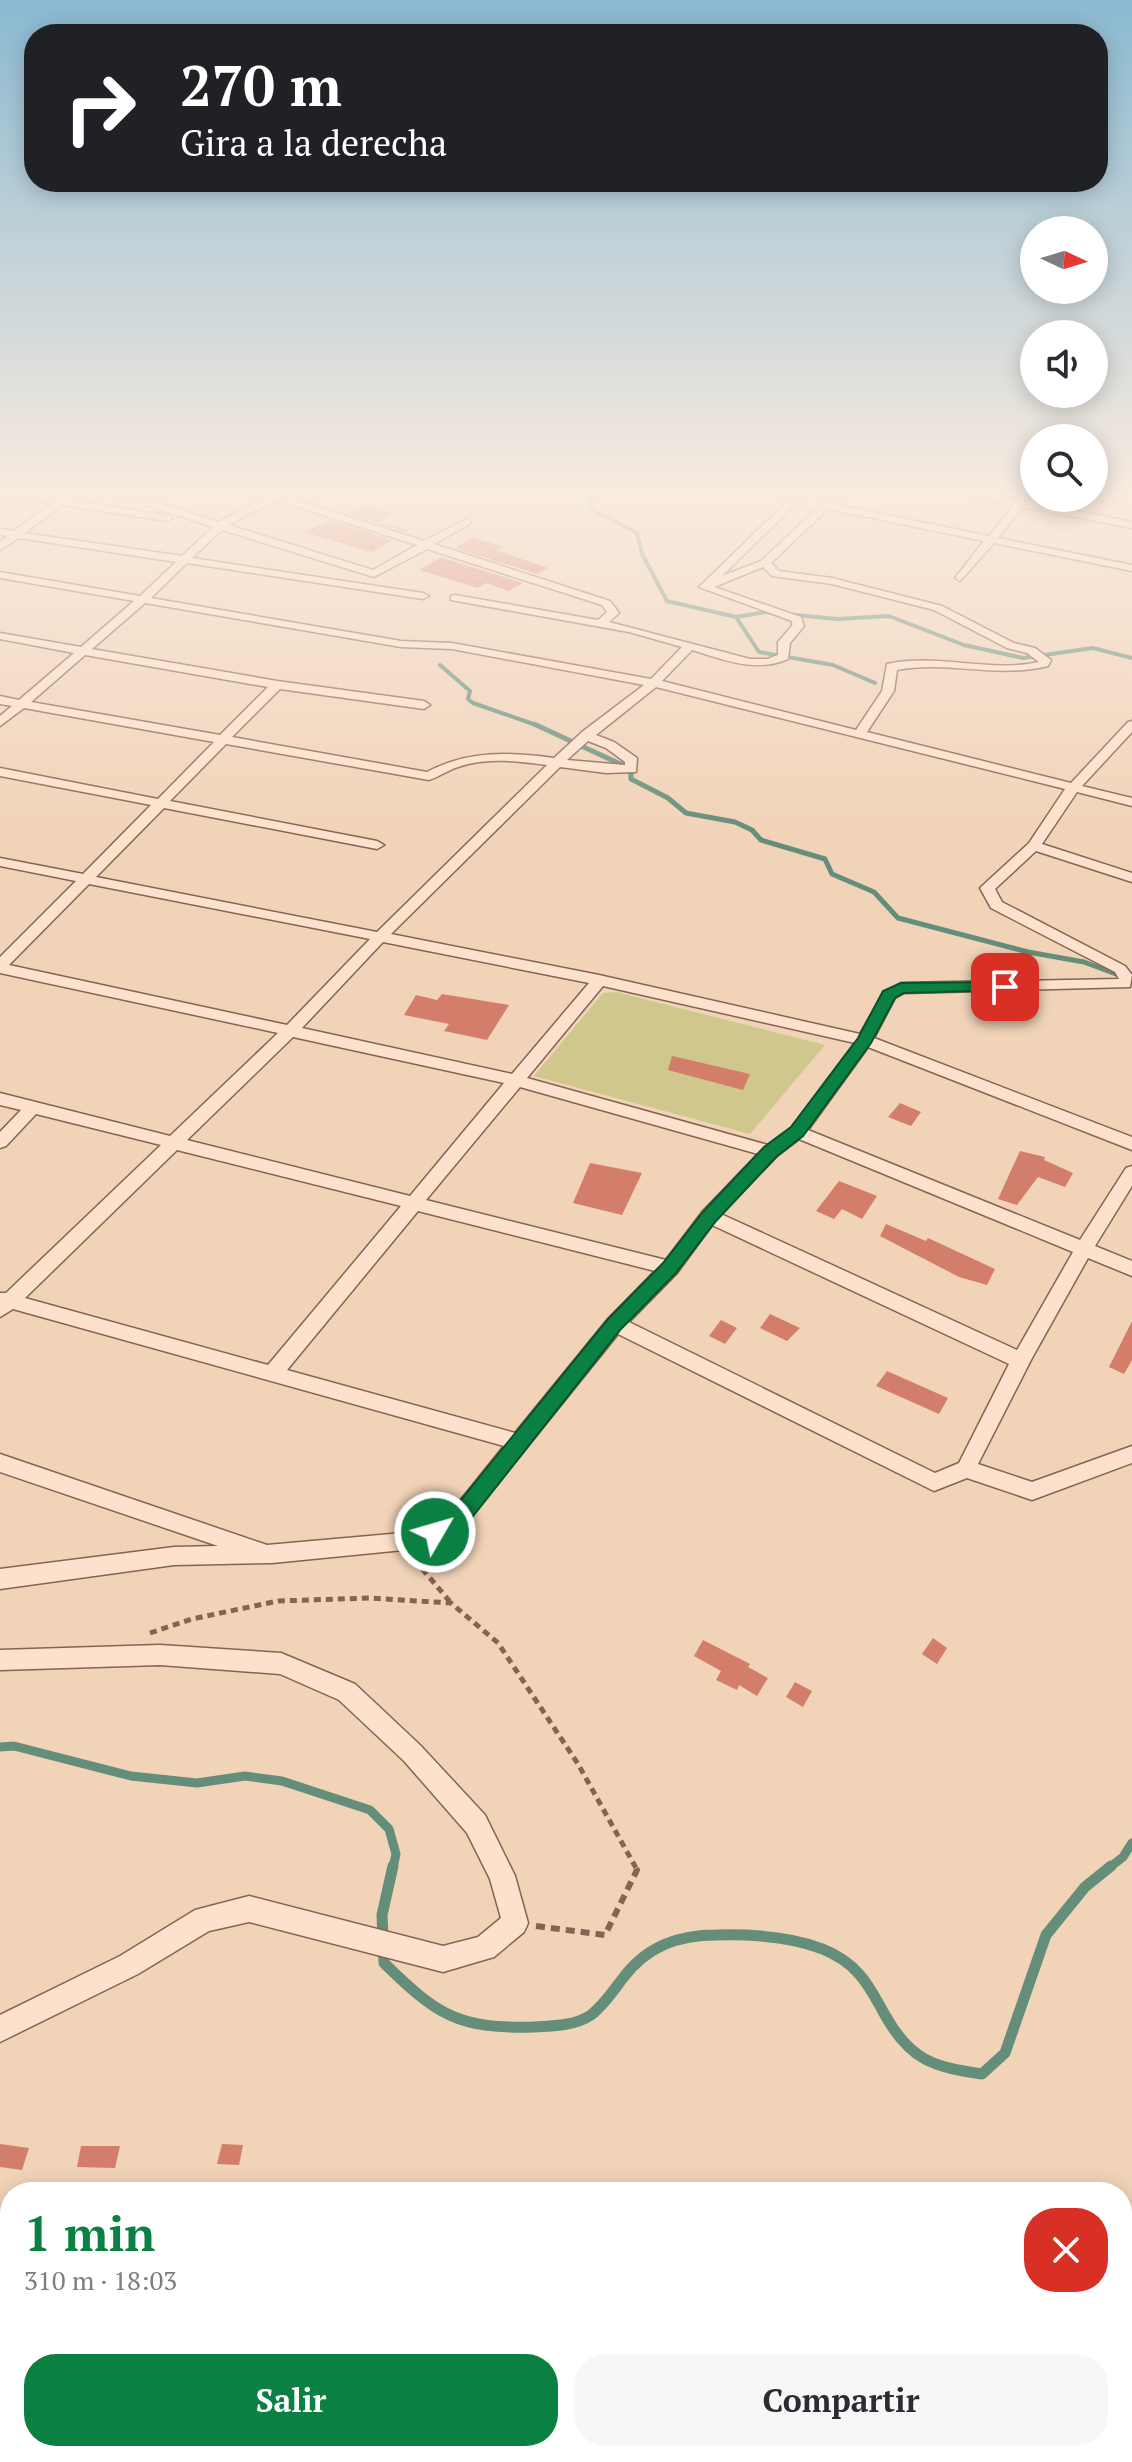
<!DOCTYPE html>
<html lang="es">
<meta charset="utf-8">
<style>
:root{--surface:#fff;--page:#f7f7f7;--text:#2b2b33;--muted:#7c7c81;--accent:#0b8043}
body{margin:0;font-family:"PT Serif",serif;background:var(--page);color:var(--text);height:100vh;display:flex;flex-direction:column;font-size:30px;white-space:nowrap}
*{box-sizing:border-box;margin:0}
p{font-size:26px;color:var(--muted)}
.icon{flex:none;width:44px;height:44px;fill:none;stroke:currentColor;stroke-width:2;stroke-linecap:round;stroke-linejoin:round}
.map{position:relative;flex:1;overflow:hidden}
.details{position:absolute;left:0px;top:2182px;width:1132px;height:280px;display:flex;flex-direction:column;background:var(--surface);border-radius:32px 32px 0 0;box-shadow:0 4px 20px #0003}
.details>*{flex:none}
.banner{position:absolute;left:24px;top:24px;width:1084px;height:168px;border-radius:32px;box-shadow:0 4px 20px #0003;background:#202124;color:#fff;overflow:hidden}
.needle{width:52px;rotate:94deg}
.tools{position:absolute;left:1020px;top:216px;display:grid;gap:16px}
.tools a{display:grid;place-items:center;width:88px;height:88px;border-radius:50%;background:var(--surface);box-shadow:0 4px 20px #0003;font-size:40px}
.pin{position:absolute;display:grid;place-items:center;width:68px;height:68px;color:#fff;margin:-34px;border-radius:16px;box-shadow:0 4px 12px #0006}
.me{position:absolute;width:88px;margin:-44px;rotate:52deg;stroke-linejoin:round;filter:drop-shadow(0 0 6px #0008)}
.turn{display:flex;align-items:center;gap:28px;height:168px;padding:0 24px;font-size:36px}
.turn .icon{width:104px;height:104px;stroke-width:2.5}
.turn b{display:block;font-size:56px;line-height:68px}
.round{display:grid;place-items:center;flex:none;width:84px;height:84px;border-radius:32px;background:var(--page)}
.overview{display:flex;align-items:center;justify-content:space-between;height:136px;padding:0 24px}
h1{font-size:48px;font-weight:600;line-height:60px;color:var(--accent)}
.action{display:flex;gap:16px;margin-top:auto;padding:16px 24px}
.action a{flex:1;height:92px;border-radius:32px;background:var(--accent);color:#fff;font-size:32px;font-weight:600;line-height:92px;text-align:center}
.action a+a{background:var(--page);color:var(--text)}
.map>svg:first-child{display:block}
.green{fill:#cfc78c}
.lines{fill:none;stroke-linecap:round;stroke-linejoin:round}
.stream-far3{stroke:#658e7a;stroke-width:4}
.stream-far2{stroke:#658e7a;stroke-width:5}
.stream-far1{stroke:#658e7a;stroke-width:9}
.stream{stroke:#658e7a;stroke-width:11}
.building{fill:#d37d6b}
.street-casing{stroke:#886252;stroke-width:3}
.path-far1{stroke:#886252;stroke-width:5;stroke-dasharray:7 5;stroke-linecap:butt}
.path{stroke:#886252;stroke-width:6;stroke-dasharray:9 6;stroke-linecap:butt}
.street{fill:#fce2cc;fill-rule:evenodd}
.route{fill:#0b8043;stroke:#07532c;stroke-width:2}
</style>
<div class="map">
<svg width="1132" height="2462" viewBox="0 0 1132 2462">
<rect width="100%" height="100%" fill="#f1d3b8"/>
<path class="green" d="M616 992 825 1045 750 1134 534 1076 603 993Z"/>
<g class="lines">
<path class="stream-far3" d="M504 490 525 493 536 490
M591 490 594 492 589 506 593 510 637 533 642 554 667 601 736 617 765 612 837 619 889 616 964 645 1023 658 1093 648 1132 658
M736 617 759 652 833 665 875 683
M440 665 470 691 468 699 473 703 539 726"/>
<path class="stream-far2" d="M534 724 631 769V779L668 798 686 813 735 822 752 830 761 840 825 859 832 874 874 892 898 918 1028 952 1084 962 1132 980"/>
<path class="stream-far1" d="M0 1747 14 1746 131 1776 197 1783 245 1776 282 1781 370 1810 389 1829 396 1854 393 1868
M1109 1868 1123 1857 1132 1843"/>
<path class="stream" d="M393 1866 382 1915 384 1963C437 2015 458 2029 533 2027 552 2026 575 2026 591 2015 604 2005 613 1991 623 1978 647 1946 678 1935 717 1935 762 1934 829 1938 859 1974 870 1986 877 2001 885 2015 910 2060 933 2067 982 2074L1005 2053 1046 1935 1085 1887 1111 1866"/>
</g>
<path class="building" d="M365 505 394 513 379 522 408 530 405 532 347 513Z
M330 520 392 540 372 552 304 532Z
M472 537 503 547 496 550 548 568 537 574 455 548Z
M441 557 523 583 509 591 486 583 478 588 419 570Z
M442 994 509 1005 487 1040 444 1031 449 1024 404 1015 416 995 437 1000Z
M672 1056 750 1074 743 1090 668 1070Z
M900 1103 921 1112 911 1126 888 1117Z
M1020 1151 1045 1157 1044 1160 1073 1173 1065 1187 1038 1177 1017 1205 998 1199Z
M590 1163 642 1173 622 1215 573 1203Z
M839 1181 877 1196 862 1219 842 1209 834 1219 816 1211Z
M886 1224 926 1241 928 1238 995 1269 987 1285 959 1277 880 1236Z
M770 1314 800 1328 787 1341 760 1328Z
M721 1320 737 1328 725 1344 709 1336Z
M1132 1321V1360L1124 1374 1109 1367Z
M887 1371 948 1398 939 1414 876 1386Z
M933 1638 947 1648 937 1664 922 1654Z
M703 1640 750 1664 748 1667 768 1678 757 1696 739 1685 737 1690 716 1680 721 1671 694 1656Z
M795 1682 812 1691 803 1707 786 1697Z
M0 2144 29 2148 22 2170 0 2167Z
M222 2144 243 2145 239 2165 217 2164Z
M81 2146H120L115 2168 77 2167Z"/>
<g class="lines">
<g class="street-casing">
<path id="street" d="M0 490 58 498 69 490H80L69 500 171 516 172 518 167 521 62 505 25 533 182 556 213 527 101 490H116L219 522 266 497 250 490 278 491 282 495 424 541 466 519 471 522 470 524 434 544 610 601 619 613 609 622 750 659H767L778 655V642L792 626V621L699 587 799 490H810L722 576 761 561 837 490H848L833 504 989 536 1014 505 948 490H968L1018 500 1026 490H1034L1027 501 1132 522V528L1023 507 998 538 1132 565V571L994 543 960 581 955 578 984 541 828 509 771 563 779 571 832 578 942 606 1014 643 1035 648 1051 660 1048 666C994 679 948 660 897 670L894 691 867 732 1071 783 1128 722 1132 721V732L1082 786 1132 798V806L1077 792 1042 844 1132 873V882L1036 851 995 889 1002 902 1125 966 1132 975 1130 987 904 993 895 998 874 1038 1132 1137V1150L868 1047 808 1130 1080 1240 1126 1168 1132 1166V1186L1095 1246 1132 1261V1276L1088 1258 1032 1358 978 1464 1032 1482 1132 1446V1463L1032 1500 967 1478 934 1491 618 1334 461 1529 424 1548 272 1563 174 1565 0 1589V1569L174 1547 218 1546 0 1472V1454L267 1545 414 1532 447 1517 504 1446 13 1309 0 1317V1293H6L161 1145 36 1114 6 1146 0 1148V1132L21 1110 0 1105V1093L170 1136 278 1033 0 973V957L76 881 0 866V858L83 874 151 805 0 776V768L158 799 214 742 24 708 0 726V716L12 706 0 704V696L19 700 74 653 0 639V633L81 647 134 601 0 578V572L140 596 176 562 19 538 0 550V542L8 536 0 535V529L14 531 52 503 0 495ZM275 500 417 545 373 570 229 525ZM222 530 374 577 427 549 602 605 607 612 598 620 455 595 451 596V600L629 632 682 647 651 679 452 643 401 641 151 598 187 563 423 599 429 596 423 593 192 558ZM763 567 772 576 832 584 934 610 1007 648 1027 653 1039 662C988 673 938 653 887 664L882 691 856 730 662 681 692 650C725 660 755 673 788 659L790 643 804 626 801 617 714 587ZM145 603 401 647 452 649 644 685 582 732 554 758C509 752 469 750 427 772L232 737 280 689 424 709 430 705 424 701 277 681 92 649ZM85 655 268 687 220 735 31 702ZM656 687 1065 789 1029 843 980 888 991 908 1115 972 1119 979 901 983 884 992 860 1034 599 975 391 934 560 767 606 773 636 772 637 758 614 742 596 735ZM588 741 606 748 625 762V765L567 760ZM226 744 429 780C439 777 448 770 458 767 486 757 518 761 547 765L377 932 96 877 164 808 377 849 384 845 377 841 170 801ZM89 884 370 939 287 1025 9 965ZM383 942 589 983 512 1074 302 1028ZM603 986 855 1043 791 1128 768 1145 527 1078ZM293 1037 504 1083 410 1196 187 1140ZM520 1087 758 1154 703 1211 666 1260 426 1200ZM799 1139 1073 1252 1017 1350 721 1214 777 1156ZM177 1150 401 1206 268 1365 25 1298ZM418 1211 655 1271 608 1319 515 1433 287 1370ZM712 1225 1009 1364 959 1463 935 1473 629 1322 677 1273Z
M160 1645 281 1653 355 1684 420 1745 485 1815 515 1876 528 1923 524 1932 494 1957 443 1972 249 1922 209 1931 138 1974 0 2042V2015L120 1956 195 1910 249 1896 443 1946 478 1937 501 1918 490 1879 467 1833 404 1761 339 1700 280 1674 160 1665 0 1670V1650Z
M0 2247 10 2248V2278L0 2277Z
M641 2452H688L692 2462H645Z"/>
</g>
<path class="path-far1" d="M418 1558 419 1565 451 1603
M150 1633 192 1619 278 1601 370 1598 451 1603 498 1643 578 1764 636 1868"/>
<path class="path" d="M536 1926 605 1935 637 1870 635 1866
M414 2462 416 2452
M602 2462 606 2452"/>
<use href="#street" class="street"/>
</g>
<linearGradient id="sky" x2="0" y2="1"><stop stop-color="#8ab9d1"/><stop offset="0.59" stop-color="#f9ebdf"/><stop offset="1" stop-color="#f9ebdf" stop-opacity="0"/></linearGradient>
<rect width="1132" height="835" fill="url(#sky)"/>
<path class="route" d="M1005 982 1013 987 1010 990 904 993 895 998 871 1043 803 1136 777 1156 716 1221 676 1273 621 1329 462 1530 435 1542 427 1539 424 1532 427 1526 447 1517 608 1319 663 1263 703 1212 764 1147 791 1127 858 1038 883 991 901 983Z"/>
</svg>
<div class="tools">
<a><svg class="needle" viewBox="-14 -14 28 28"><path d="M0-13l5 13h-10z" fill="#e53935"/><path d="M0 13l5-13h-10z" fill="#7c7c81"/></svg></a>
<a><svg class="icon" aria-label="sound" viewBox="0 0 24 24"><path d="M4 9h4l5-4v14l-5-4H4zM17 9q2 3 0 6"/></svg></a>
<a><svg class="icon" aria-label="search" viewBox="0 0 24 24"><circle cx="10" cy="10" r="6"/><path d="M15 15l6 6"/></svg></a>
</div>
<div class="pin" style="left:1005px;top:987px;background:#d93025"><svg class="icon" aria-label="arrive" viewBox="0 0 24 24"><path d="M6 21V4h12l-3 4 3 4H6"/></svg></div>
<svg class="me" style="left:435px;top:1532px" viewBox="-20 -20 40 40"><circle r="17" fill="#0b8043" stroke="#fff" stroke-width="3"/><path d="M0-11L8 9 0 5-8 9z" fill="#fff"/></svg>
<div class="banner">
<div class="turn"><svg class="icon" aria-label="right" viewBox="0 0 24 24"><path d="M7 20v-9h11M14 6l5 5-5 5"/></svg><div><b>270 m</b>Gira a la derecha</div></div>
</div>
<section class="details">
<div class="overview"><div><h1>1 min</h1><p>310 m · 18:03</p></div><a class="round" style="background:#d93025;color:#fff"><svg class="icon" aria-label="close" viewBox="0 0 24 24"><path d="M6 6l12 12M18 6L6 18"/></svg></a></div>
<div class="action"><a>Salir</a><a>Compartir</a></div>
</section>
</div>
